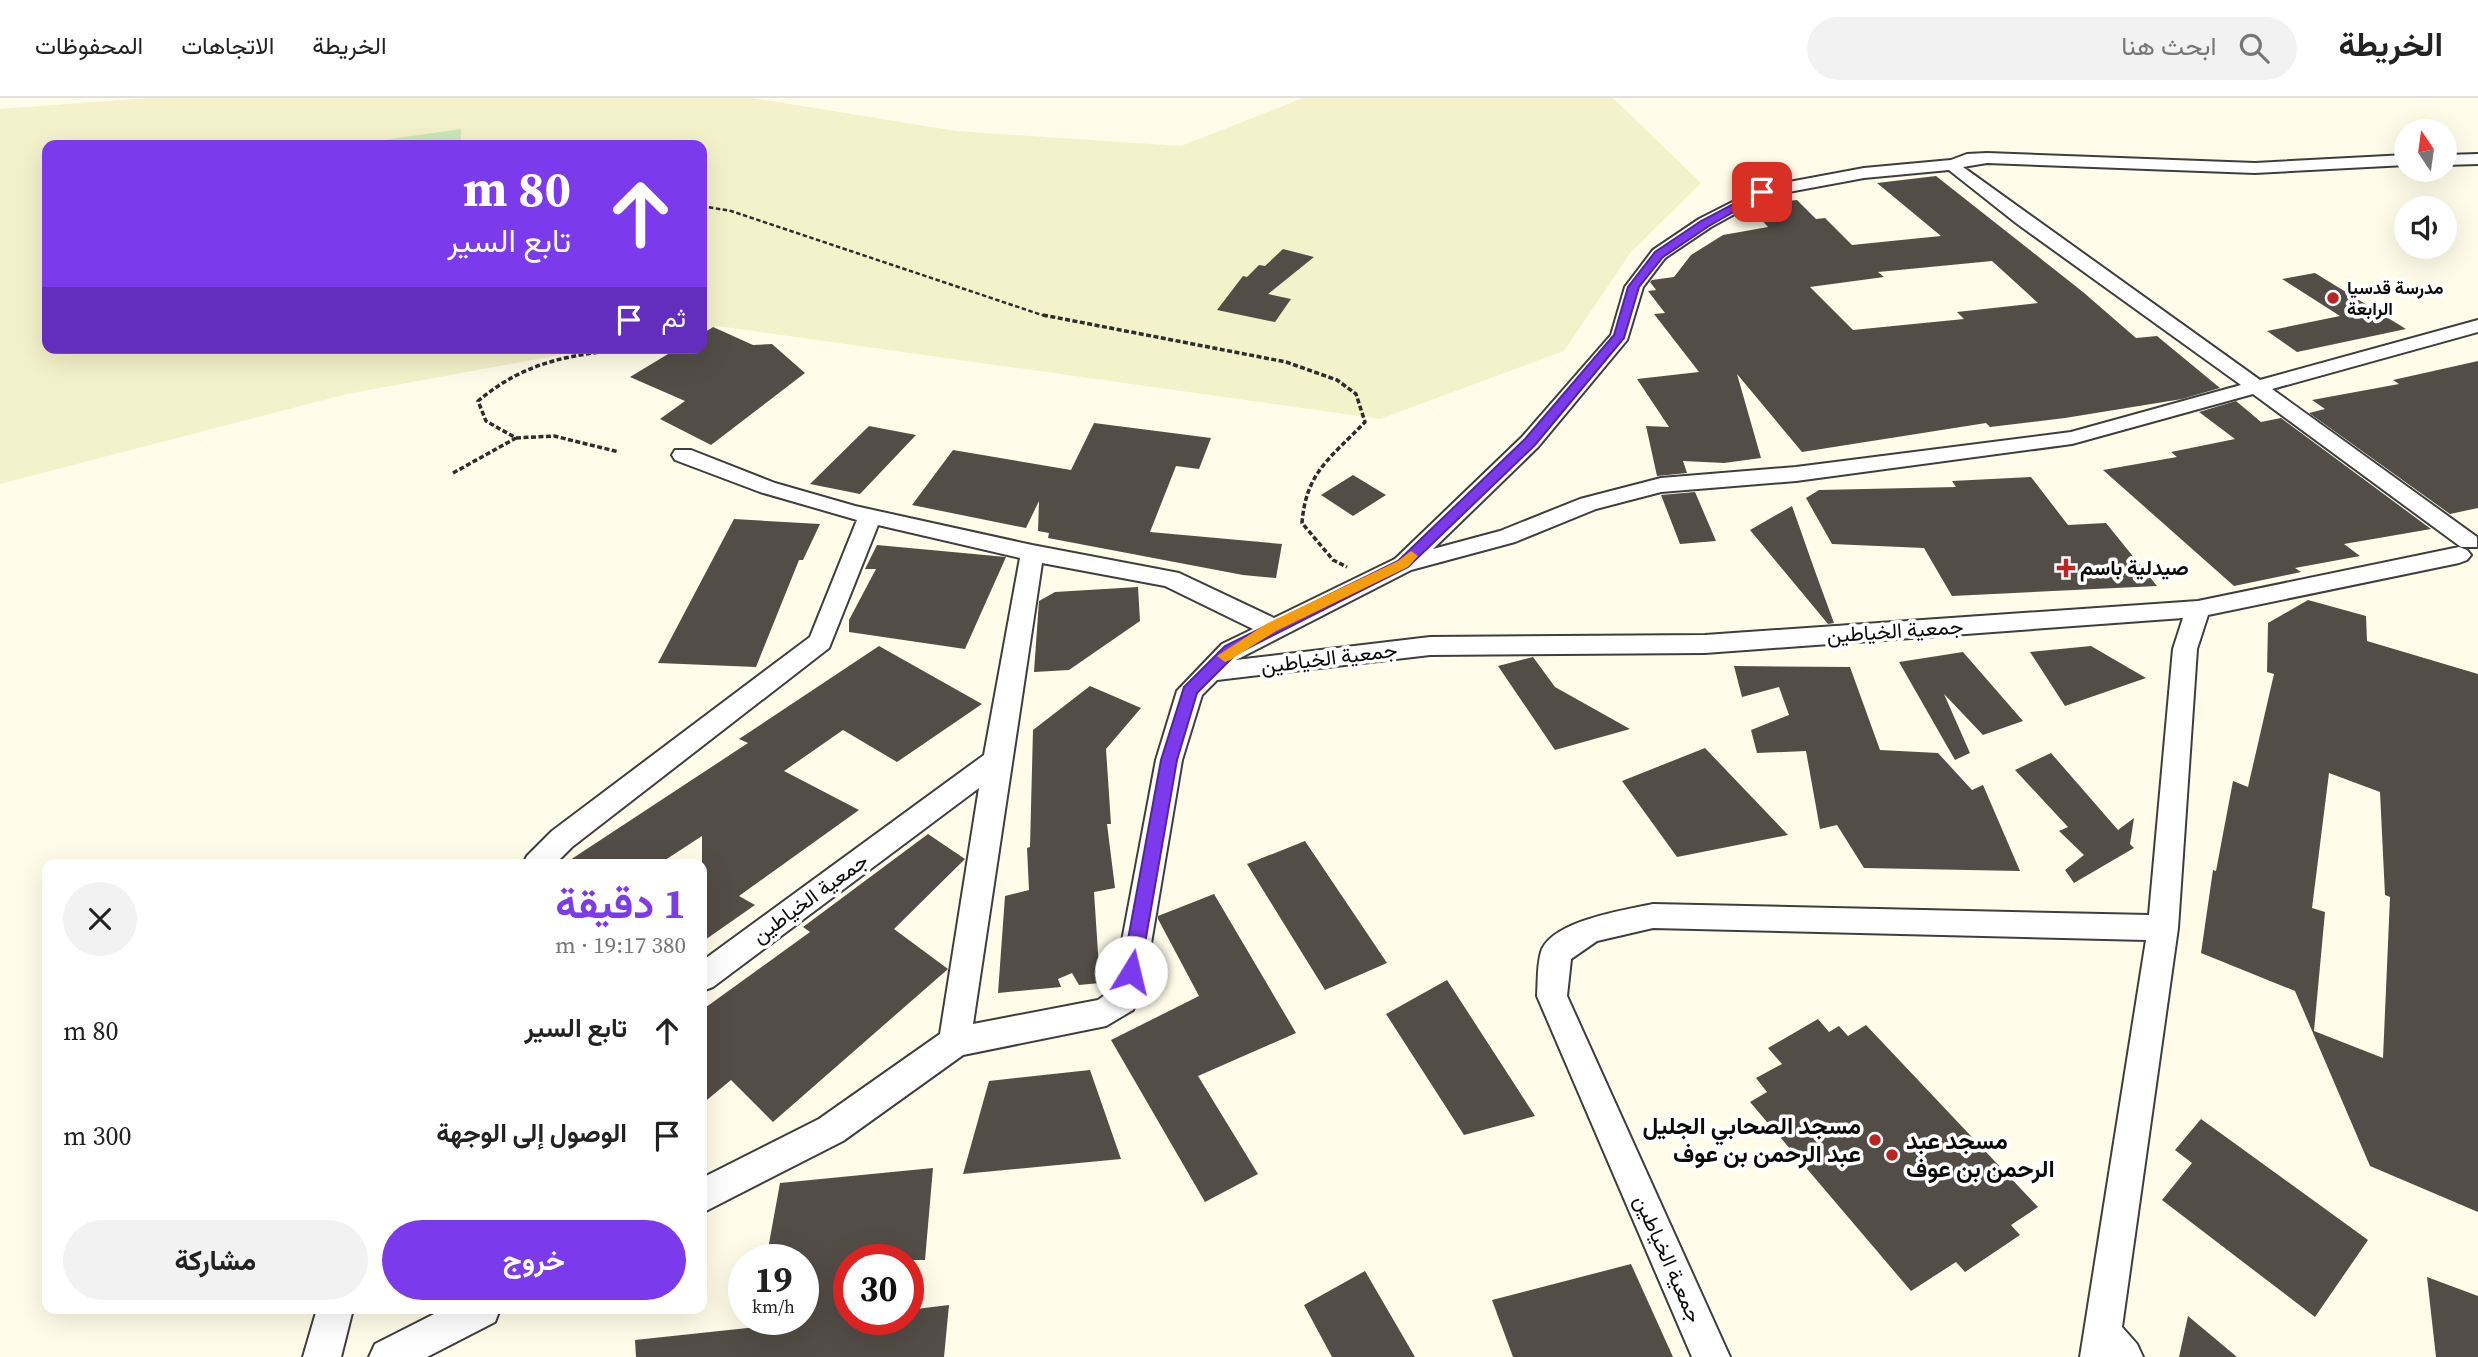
<!DOCTYPE html>
<html lang="ar">
<meta charset="utf-8">
<style>
:root{--surface:#fff;--page:#f2f2f2;--text:#222;--muted:#767676;--line:#e0e0e0;--accent:#7c3aed}
body{margin:0;font-family:"Source Serif 4",Vazirmatn,serif;background:var(--page);color:var(--text);direction:rtl;height:100vh;display:flex;flex-direction:column;font-size:26px;white-space:nowrap}
*{box-sizing:border-box;margin:0}
p{font-size:23px;color:var(--muted)}
.icon{flex:none;width:38px;height:38px;fill:none;stroke:currentColor;stroke-width:2;stroke-linecap:round;stroke-linejoin:round}
.map{position:relative;flex:1;overflow:hidden;direction:ltr}
.sheet{position:absolute;left:42px;top:761px;width:665px;height:455px;display:flex;flex-direction:column;background:var(--surface);border-radius:14px;box-shadow:0 7px 28px #0002;direction:rtl}
.sheet>*{flex:none}
.guide{position:absolute;left:42px;top:42px;width:665px;height:214px;border-radius:14px;box-shadow:0 7px 28px #0002;direction:rtl;background:#7c3aed;color:#fff;overflow:hidden}
.needle{width:46px;rotate:347deg}
.fabs{position:absolute;left:2394px;top:21px;display:grid;gap:14px}
.fabs a{display:grid;place-items:center;width:63px;height:63px;border-radius:50%;background:var(--surface);box-shadow:0 7px 28px #0002;font-size:35px}
.speed{position:absolute;left:728px;top:1146px;display:flex;gap:14px;font-size:35px;font-weight:700;text-align:center}
.speed>*{display:grid;place-content:center;width:91px;height:91px;border-radius:50%;background:var(--surface);box-shadow:0 7px 28px #0002;line-height:1}
.speed small{font-size:18px;font-weight:400}
.speed .limit{border:10px solid #d22;background:#fff;color:#111}
.pin{position:absolute;display:grid;place-items:center;width:60px;height:60px;color:#fff;margin:-30px;border-radius:14px;box-shadow:0 4px 10px #0006}
.me{position:absolute;width:77px;margin:-38px;rotate:9deg;stroke-linejoin:round;filter:drop-shadow(0 0 5px #0008)}
.turn{display:flex;align-items:center;gap:24px;height:147px;padding:0 21px;font-size:32px}
.turn .icon{width:91px;height:91px;stroke-width:2.5}
.turn b{display:block;font-size:49px;line-height:60px}
.then{display:flex;align-items:center;height:66px;padding:0 21px;background:#0003;gap:14px;font-size:26px}
.round{display:grid;place-items:center;flex:none;width:74px;height:74px;border-radius:37px;background:var(--page)}
.headline{display:flex;align-items:center;justify-content:space-between;height:119px;padding:0 21px}
h1{font-size:42px;font-weight:700;line-height:52px;color:var(--accent)}
.primary-button{display:flex;gap:14px;margin-top:auto;padding:14px 21px}
.primary-button a{flex:1;height:80px;border-radius:42px;background:var(--accent);color:#fff;font-size:28px;font-weight:700;line-height:80px;text-align:center}
.primary-button a+a{background:var(--page);color:var(--text)}
ul{padding:0;list-style:none}
li{display:flex;align-items:center;gap:21px;height:105px;padding:0 21px}
li div{flex:1}
li b{display:block;font-size:26px}
li em{font-style:normal}
header{display:flex;align-items:center;gap:42px;box-sizing:border-box;height:98px;padding:0 35px;background:var(--surface);border-bottom:2px solid var(--line)}
header strong{font-size:33px}
nav{display:flex;gap:38px;margin-inline-start:auto;font-size:24px}
.search{width:490px;height:63px;background:var(--page);display:flex;align-items:center;gap:18px;box-sizing:border-box;padding:0 24px;border-radius:38px;color:var(--muted);font-size:26px}
.map>svg:first-child{display:block}
.farmland{fill:#f4f2ca}
.green{fill:#cce8b4}
.building{fill:#534d47;fill-rule:evenodd}
.lines{fill:none;stroke-linecap:round;stroke-linejoin:round}
.minor-casing{stroke:#3e3e3e;stroke-width:4}
.path-far1{stroke:#2d2d2d;stroke-width:2.5;stroke-dasharray:4.5 2.5;stroke-linecap:butt}
.path{stroke:#2d2d2d;stroke-width:3.5;stroke-dasharray:5 2.5;stroke-linecap:butt}
.minor{fill:#fff;fill-rule:evenodd}
.route{fill:#7c3aed;stroke:#51269a;stroke-width:2}
.slow{fill:#f59e0b}
.poi-dot{fill:#ba2524;stroke:#fff;stroke-width:2.5}
.labels{text-anchor:middle;stroke-width:7;stroke-linejoin:round;paint-order:stroke}
.far-poi-label{font-size:18px;font-weight:bold;fill:#0b0b0b;stroke:#fff;text-anchor:start}
.poi-label{font-size:21px;font-weight:bold;fill:#0b0b0b;stroke:#fff;text-anchor:start}
.street-label{font-size:21px;fill:#0b0b0b;stroke:#fff}
.near-poi-label{font-size:24px;font-weight:bold;fill:#0b0b0b;stroke:#fff;text-anchor:end}
</style>
<header>
<strong>الخريطة</strong>
<div class="search"><svg class="icon" aria-label="search" viewBox="0 0 24 24"><circle cx="10" cy="10" r="6"/><path d="M15 15l6 6"/></svg>ابحث هنا</div>
<nav><a>الخريطة</a><a>الاتجاهات</a><a>المحفوظات</a></nav>
</header>
<div class="map">
<svg width="2478" height="1259" viewBox="0 0 2478 1259">
<rect width="100%" height="100%" fill="#fffce9"/>
<path class="farmland" d="M148 0H752L956 33 1181 48 1303 0H1613L1701 85 1631 154 1564 253 1380 321 718 228 702 231V47H47V250H597L347 296 0 386V11Z"/>
<path class="green" d="M461 31V47H348Z"/>
<path class="building" d="M1936 78 2083 194 2136 240 2157 238 2220 290 2182 301 2065 320 1990 329 1986 325 1802 354 1737 276 1761 360 1724 365 1683 363 1687 375 1657 378 1646 328 1669 329 1637 281 1699 274 1654 216 1665 215 1648 193 1656 192 1650 184 1652 182 1674 179 1691 157 1723 137 1768 129 1751 110 1758 106 1797 102 1816 121 1825 120 1852 147 1941 138 1877 85ZM1992 163 2038 205 1957 214 1964 221 1853 232 1810 189 1884 179 1878 174Z
M1283 151 1314 159 1268 196 1291 201 1275 224 1217 212 1243 178 1247 179 1259 167 1265 168Z
M2315 175 2406 231 2297 254 2267 233 2340 218 2282 181Z
M713 229 753 247 772 246 805 275 711 347 660 321 685 303 630 279 678 250H702V236Z
M2478 263V410L2450 416 2309 315 2325 311 2312 302 2399 286 2393 282Z
M2236 303 2261 324 2281 320 2431 431 2344 446 2360 458 2295 470 2301 474 2234 488 2103 372 2177 359 2171 354 2235 341 2199 314Z
M1094 325 1211 340 1199 371 1176 368 1150 434 1282 446 1276 480 1243 477 1048 440 1049 435 1038 433 1039 403 1026 430 912 407 953 352 1071 372Z
M869 328 916 337 860 396 810 386Z
M1353 377 1386 397 1353 418 1321 397Z
M2031 379 2068 427 2106 425 2157 488 1952 498 1924 450 1832 446 1806 400 1819 392 1956 389 1952 383Z
M1695 394 1716 443 1680 446 1661 397Z
M1792 408 1816 476 1834 525 1828 526 1750 432Z
M734 421 820 426 803 462H799L756 569 658 565Z
M877 447 1006 459 965 551 849 534V522L876 471H865Z
M1138 489 1140 523 1069 572 1034 574 1039 503 1055 494Z
M2308 502 2366 518 2367 543 2478 576V1114L2370 1068 2295 893 2201 855 2213 772 2216 773 2233 683 2248 689 2274 576 2267 574 2268 525ZM2329 675 2380 694 2385 797 2390 799 2383 960 2314 933 2325 814 2312 810Z
M879 548 982 606 897 664 843 632 784 673 859 712 739 798 755 807 702 844V738L659 766H564L748 645 739 641Z
M2091 548 2146 580 2065 608 2030 554Z
M1963 554 2023 623 1983 637 1944 596 1970 655 1955 662 1899 564Z
M1533 559 1555 589 1630 631 1555 652 1498 568Z
M1734 568 1850 569 1880 652 1938 655 1972 692 1983 687 2020 773 1864 770 1837 727 1820 731 1806 653 1757 655 1751 632 1789 617 1779 589 1742 599Z
M1090 588 1141 610 1106 651 1111 726H1107L1115 790 1094 794 1100 885 1079 887 1072 875 1058 881 1061 889 998 895 1005 798 1029 792 1027 750 1030 749 1033 632Z
M1705 650 1747 694 1788 737 1677 759 1622 683Z
M2051 655 2118 732 2134 720 2130 746 2134 750 2074 785 2065 772 2084 757 2059 733 2068 729 2015 672Z
M928 736 965 761 894 831 948 871 773 1024 731 982 702 1006V912L810 834 803 829Z
M1305 743 1387 865 1325 892 1247 766Z
M1214 796 1296 935 1198 978 1258 1076 1205 1104 1111 942 1199 898 1158 821V818Z
M1447 882 1535 1018 1464 1037 1386 916Z
M1818 921 1829 934 1839 928 1848 938 1866 927 2038 1109 2011 1127 2020 1137 1965 1174 1956 1164 1911 1193 1750 1004 1767 994 1756 980 1782 966 1768 950Z
M1090 972 1121 1061 963 1076 989 983Z
M2201 1021 2368 1142 2315 1219 2162 1102 2192 1065 2175 1052Z
M933 1070 925 1162H849V1222H908V1212L949 1207 944 1259H636L635 1242 803 1224V1162H766L780 1085Z
M1631 1166 1673 1259H1513L1492 1202Z
M1365 1173 1415 1259H1332L1304 1207Z
M2427 1179 2478 1198V1259H2436Z
M2188 1218 2237 1259H2179Z"/>
<g class="lines">
<g class="minor-casing">
<path id="minor" d="M1987 55 2255 65 2406 57V67L2255 75 1987 65 1963 69 2260 282 2478 222V234L2272 291 2477 439V449H2461L2253 296 2072 346 1796 383 1661 394 1596 411 1515 444 1411 472 1236 562 1430 539 1705 537 2198 503 2459 449 2467 452 2471 457 2467 462 2459 465 2208 517 2197 551 2178 830 2122 1229 2137 1246 2143 1259H2080L2146 842 1653 830 1597 843 1571 861 1567 898 1730 1259H1692L1537 898C1538 884 1537 868 1541 854 1551 823 1625 812 1653 806L2149 817 2173 551 2183 520 1705 555 1430 557 1217 582 1202 597 1182 662 1146 875 1133 912 1106 928 963 957 843 1043 702 1115V1080L819 1021 940 936 979 690 713 889 702 893V863L984 657 1020 460 878 427 829 550 572 749 555 766H523L527 758 552 733 810 539 857 422 760 394 675 362 672 357 675 352H691L775 385 855 408 1032 447 1179 475 1274 520 1395 461 1522 339 1611 237 1625 189 1653 152 1699 121 1762 89 1864 70 1951 62 1967 56ZM1949 72 2016 125 2241 287 2071 334 1796 369 1661 380 1580 401 1500 433 1433 451 1538 349 1627 242 1643 189 1665 160 1711 129 1767 98 1864 80ZM1042 465 1165 488 1253 531 1222 546 1177 593 1156 662 1116 875 1109 894 1098 902 973 926Z
M2478 56V66L2445 67V57Z
M317 1211H353L341 1259H303Z
M444 1211H500L495 1224 427 1259H369L375 1246Z"/>
</g>
<path class="path-far1" d="M702 108 731 113 1048 219"/>
<path class="path" d="M1043 217 1286 264 1337 282 1356 296 1365 324C1332 359 1306 373 1302 425L1333 462 1347 469
M516 340 554 338 619 354
M453 375 516 340 486 323 478 303C527 262 571 257 633 250"/>
<use href="#minor" class="minor"/>
</g>
<path class="route" d="M1762 91 1767 94 1765 96 1709 128 1663 159 1639 189 1624 240 1535 347 1408 469 1236 556 1197 595 1177 662 1140 874 1138 880H1125L1122 874 1161 662 1184 589 1225 548 1398 463 1525 341 1614 237 1628 189 1655 154 1701 123Z"/>
<path class="slow" d="M1411 453 1418 458 1408 469 1276 533 1230 562 1225 564 1217 558 1266 526 1398 463Z"/>
<g class="poi-dot">
<circle cx="2333" cy="200" r="7"/>
<path d="M2062.5 459.5h7v7h7v7h-7v7h-7v-7h-7v-7h7z"/>
<circle cx="1875" cy="1042" r="7"/>
<circle cx="1892" cy="1057" r="7"/>
</g>
<g class="labels">
<g class="far-poi-label">
<text x="2347" y="196">مدرسة قدسيا<tspan x="2347" dy="21">الرابعة</tspan></text>
</g>
<g class="poi-label">
<text x="2080" y="477">صيدلية باسم</text>
</g>
<g class="street-label">
<text transform="translate(1895 533) rotate(-4)" y="7">جمعية الخياطين</text>
<text transform="translate(1329 560) rotate(-7)" y="7">جمعية الخياطين</text>
<text transform="translate(810 800) rotate(-36)" y="7">جمعية الخياطين</text>
<text transform="translate(1668 1161) rotate(66)" y="7">جمعية الخياطين</text>
</g>
<g class="near-poi-label">
<text x="1861" y="1036">مسجد الصحابي الجليل<tspan x="1861" dy="28">عبد الرحمن بن عوف</tspan></text>
<text x="1906" y="1051" text-anchor="start">مسجد عبد<tspan x="1906" dy="28">الرحمن بن عوف</tspan></text>
</g>
</g>
</svg>
<div class="fabs">
<a><svg class="needle" viewBox="-14 -14 28 28"><path d="M0-13l5 13h-10z" fill="#e53935"/><path d="M0 13l5-13h-10z" fill="#767676"/></svg></a>
<a><svg class="icon" aria-label="sound" viewBox="0 0 24 24"><path d="M4 9h4l5-4v14l-5-4H4zM17 9q2 3 0 6"/></svg></a>
</div>
<div class="speed"><div>19<small>km/h</small></div><div class="limit">30</div></div>
<div class="pin" style="left:1762px;top:94px;background:#d93025"><svg class="icon" aria-label="arrive" viewBox="0 0 24 24"><path d="M6 21V4h12l-3 4 3 4H6"/></svg></div>
<svg class="me" style="left:1131px;top:874px" viewBox="-20 -20 40 40"><circle r="19" fill="#fff"/><path d="M0-13L10 11 0 6-10 11z" fill="#7c3aed"/></svg>
<div class="guide">
<div class="turn"><svg class="icon" aria-label="ahead" viewBox="0 0 24 24"><path d="M12 20V5M6 11l6-6 6 6"/></svg><div><b>80 m</b>تابع السير</div></div>
<div class="then">ثم<svg class="icon" aria-label="arrive" viewBox="0 0 24 24"><path d="M6 21V4h12l-3 4 3 4H6"/></svg></div>
</div>
<section class="sheet">
<div class="headline"><div><h1>1 دقيقة</h1><p>380 m · 19:17</p></div><a class="round"><svg class="icon" aria-label="close" viewBox="0 0 24 24"><path d="M6 6l12 12M18 6L6 18"/></svg></a></div>
<ul>
<li><svg class="icon" aria-label="ahead" viewBox="0 0 24 24"><path d="M12 20V5M6 11l6-6 6 6"/></svg><div><b>تابع السير</b></div><em>80 m</em></li>
<li><svg class="icon" aria-label="arrive" viewBox="0 0 24 24"><path d="M6 21V4h12l-3 4 3 4H6"/></svg><div><b>الوصول إلى الوجهة</b></div><em>300 m</em></li>
</ul>
<div class="primary-button"><a>خروج</a><a>مشاركة</a></div>
</section>
</div>
